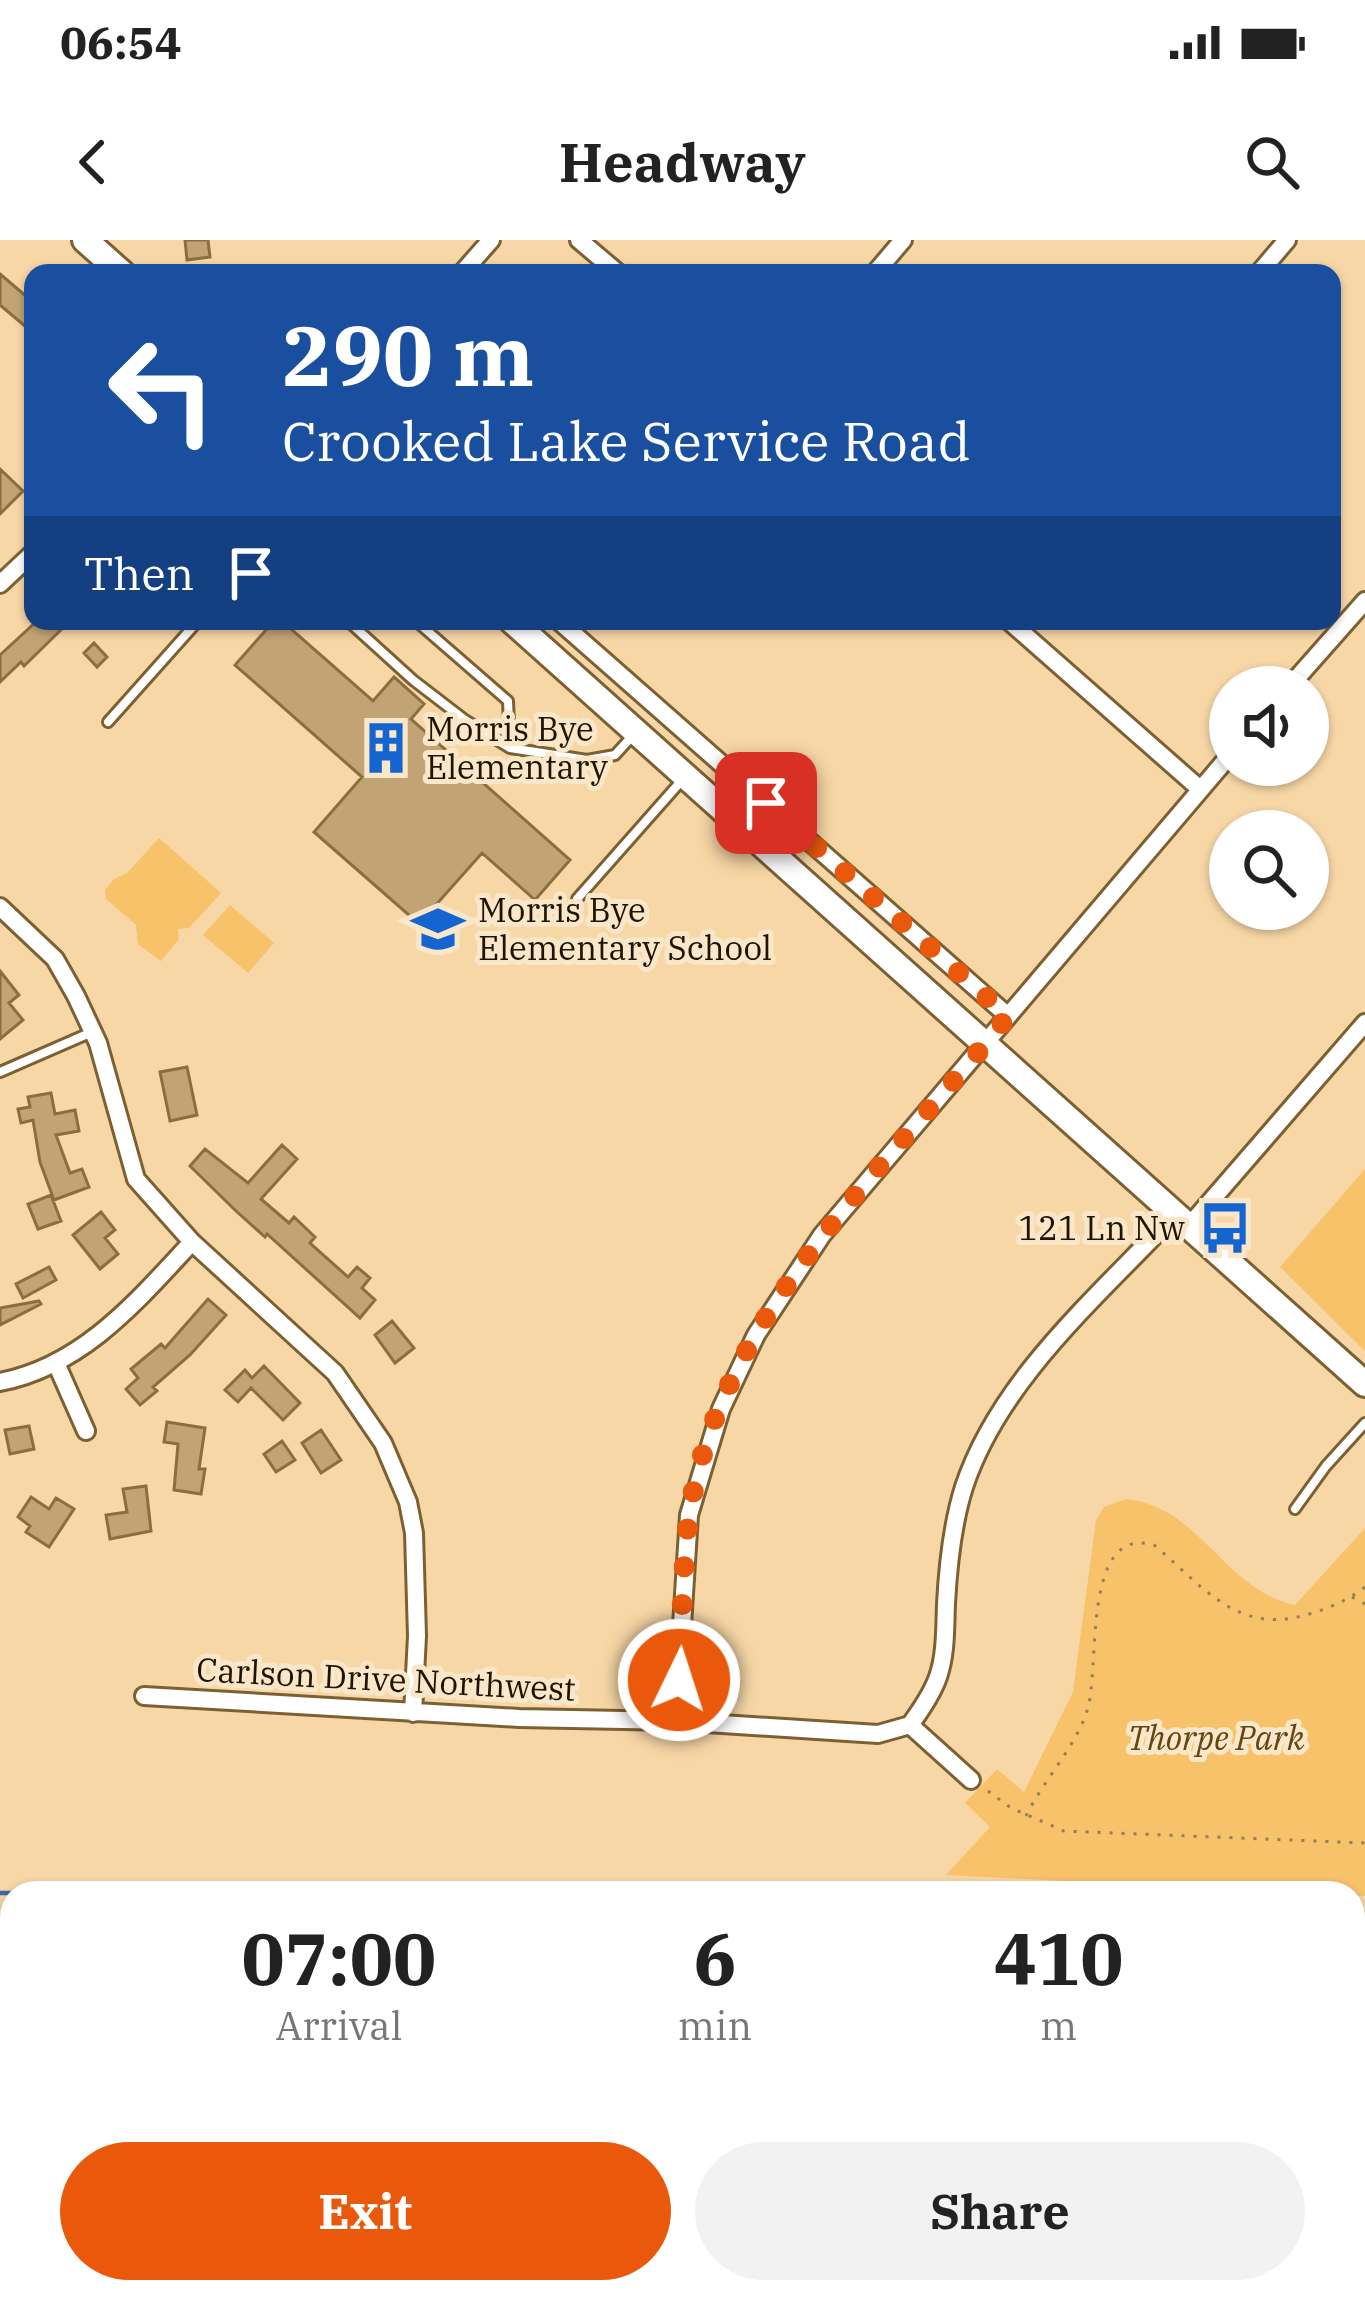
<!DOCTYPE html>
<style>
:root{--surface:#fff;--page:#f2f2f2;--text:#222;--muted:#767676;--accent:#ea580c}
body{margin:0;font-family:"IBM Plex Serif",serif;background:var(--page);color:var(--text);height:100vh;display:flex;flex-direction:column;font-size:45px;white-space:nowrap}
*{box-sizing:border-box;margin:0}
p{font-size:39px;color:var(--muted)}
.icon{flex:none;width:66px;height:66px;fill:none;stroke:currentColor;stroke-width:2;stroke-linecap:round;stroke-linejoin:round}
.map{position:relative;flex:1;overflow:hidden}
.panel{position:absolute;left:0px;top:1641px;width:1365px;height:423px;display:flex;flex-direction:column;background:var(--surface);border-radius:36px 36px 0 0;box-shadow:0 3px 9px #0004}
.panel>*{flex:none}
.top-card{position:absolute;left:24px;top:24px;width:1317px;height:366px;border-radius:24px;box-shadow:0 3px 9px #0004;background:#1a4fa0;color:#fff;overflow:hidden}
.buttons{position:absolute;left:1209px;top:426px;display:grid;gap:24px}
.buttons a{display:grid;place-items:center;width:120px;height:120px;border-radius:50%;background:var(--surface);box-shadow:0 3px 9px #0004;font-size:60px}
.pin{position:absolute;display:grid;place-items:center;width:102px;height:102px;color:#fff;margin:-51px;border-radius:24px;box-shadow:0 6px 18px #0006}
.me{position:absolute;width:132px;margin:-66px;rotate:4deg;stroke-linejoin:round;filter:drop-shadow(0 0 9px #0008)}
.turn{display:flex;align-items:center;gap:42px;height:252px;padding:0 60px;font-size:54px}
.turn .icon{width:156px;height:156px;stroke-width:2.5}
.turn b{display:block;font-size:84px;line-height:102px}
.then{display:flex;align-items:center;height:114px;padding:0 60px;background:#0003;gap:24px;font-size:45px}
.eta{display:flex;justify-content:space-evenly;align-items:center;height:204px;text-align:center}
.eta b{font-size:72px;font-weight:700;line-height:84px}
.primary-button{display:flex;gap:24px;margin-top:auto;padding:24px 60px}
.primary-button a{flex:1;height:138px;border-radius:72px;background:var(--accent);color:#fff;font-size:48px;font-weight:700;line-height:138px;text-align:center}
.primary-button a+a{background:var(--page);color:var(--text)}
.status{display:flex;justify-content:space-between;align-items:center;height:84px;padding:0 60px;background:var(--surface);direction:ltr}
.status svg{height:33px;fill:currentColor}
header{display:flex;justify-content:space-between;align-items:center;height:156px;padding:0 60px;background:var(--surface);font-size:54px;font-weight:700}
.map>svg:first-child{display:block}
.green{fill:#f8c26b}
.water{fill:#488df0;stroke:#3c69a9;stroke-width:3}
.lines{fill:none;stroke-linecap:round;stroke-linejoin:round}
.stream{stroke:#3c69a9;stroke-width:4.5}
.building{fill:#c2a373;stroke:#8b6e3f;stroke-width:3}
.lane-casing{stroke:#7d6032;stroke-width:14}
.street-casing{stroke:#7d6032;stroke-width:22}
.secondary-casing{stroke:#7d6032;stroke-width:30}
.highway-casing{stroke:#a48c86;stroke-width:36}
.path{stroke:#947d5b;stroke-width:3;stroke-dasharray:3 9;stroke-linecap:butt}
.lane{stroke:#fff;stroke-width:8}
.street{stroke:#fff;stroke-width:16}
.secondary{stroke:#fff;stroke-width:24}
.highway{stroke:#ebcdcd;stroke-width:30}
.route{stroke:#ea580c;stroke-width:21;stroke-dasharray:0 37.8}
.labels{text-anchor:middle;stroke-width:10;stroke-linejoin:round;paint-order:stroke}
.poi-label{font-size:33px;fill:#1f1402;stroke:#fae7c9;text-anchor:start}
.street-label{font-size:33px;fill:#1f1402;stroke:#fae7c9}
.park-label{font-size:33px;font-style:italic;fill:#634611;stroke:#fae7c9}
</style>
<div class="status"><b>06:54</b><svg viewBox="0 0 49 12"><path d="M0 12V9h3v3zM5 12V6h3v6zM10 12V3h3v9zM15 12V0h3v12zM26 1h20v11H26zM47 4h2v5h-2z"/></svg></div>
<header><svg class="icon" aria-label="back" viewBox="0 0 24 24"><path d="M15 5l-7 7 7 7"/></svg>Headway<svg class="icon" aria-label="search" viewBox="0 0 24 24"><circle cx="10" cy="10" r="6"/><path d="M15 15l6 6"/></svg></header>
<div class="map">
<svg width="1365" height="2063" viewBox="0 0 1365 2063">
<rect width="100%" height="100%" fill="#f8d7a6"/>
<path class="green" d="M159 598 221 653 189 688 178 689 179 699 161 721 138 704 136 685 106 659 105 650 114 639 127 633Z
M230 665 274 703 248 733 203 695Z
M1365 929V1111L1280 1027Z
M1126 1259C1200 1266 1224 1350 1295 1365L1365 1288V1656L946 1635 990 1587 965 1563 997 1529 1024 1552 1073 1452 1096 1280 1104 1267Z
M12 1797V2052H1353V1941L1365 1952V2063H0V1798Z"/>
<path class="water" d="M649 2052H750L742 2063H669Z"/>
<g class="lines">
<path class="stream" d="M0 1653H484"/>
</g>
<path class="building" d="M185 0H208L210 17 187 20Z
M0 34 33 62V93L0 65Z
M0 229 23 251 0 274Z
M37 381H70L24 426 21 422 0 442V415Z
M274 381H282L373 461 394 437 424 464 411 479 570 620 535 660 482 613 419 684 314 592 362 537 235 425Z
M94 403 107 417 97 427 84 413Z
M0 731 19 755 9 763 23 780 0 799Z
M187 827 197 875 170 881 160 832Z
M51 853 55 874 75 870 79 891 56 895 70 933 82 929 89 947 54 960 40 922 33 880 21 883 18 869 30 867 28 857Z
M282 905 297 919 261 959 289 983 294 977 315 997 310 1003 348 1037 357 1027 370 1038 362 1048 375 1060 360 1078 267 994 265 997 236 971 190 926 205 909 248 943Z
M51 955 61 981 38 989 28 964Z
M101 972 115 990 105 998 118 1014 100 1029 73 995Z
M49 1027 56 1040 23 1058 16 1044Z
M208 1059 226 1075 190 1115 153 1147 157 1151 140 1165 126 1149 138 1138 131 1129 161 1104 165 1108Z
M39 1061 41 1064 0 1085V1068Z
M392 1081 414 1108 395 1123 375 1095Z
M264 1126 300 1163 283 1180 251 1148 238 1162 225 1150 245 1130 252 1138Z
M167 1182 205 1188 199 1229H205L201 1254 174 1250 178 1204 164 1202Z
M29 1186 34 1209 10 1214 5 1190Z
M321 1190 341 1220 321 1233 302 1203Z
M282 1201 295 1220 276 1232 264 1214Z
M146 1246 151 1291 110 1299 106 1275 127 1272 123 1249Z
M31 1257 49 1269 56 1258 74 1269 49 1307 26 1292 30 1286 18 1277Z"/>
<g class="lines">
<g class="lane-casing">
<path id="lane" d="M348 381 413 440 465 480 510 508 587 520 615 515 635 493
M416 381 508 461 510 506
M108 482 198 381
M577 659 683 539
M0 832 92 792
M1295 1269 1326 1226 1365 1183"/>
</g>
<g class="street-casing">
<path id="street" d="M579 0 618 33
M462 33 491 0
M875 33 903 0
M1259 33 1287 0
M0 344 33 313
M559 381 1008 776
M1009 381 1200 549
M1289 447 1365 361
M0 667 55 719 76 756 98 803 136 939 192 1002 335 1133 383 1203 408 1262 414 1293 417 1396 413 1473
M1190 985 1365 783
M56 1123 86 1191
M0 1142C83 1126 137 1061 192 1002
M144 1456 519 1478 676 1481 878 1494 910 1485
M676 1481 689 1275 721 1169 756 1095 822 995 1230 515
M910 1485C921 1470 932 1454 938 1437 946 1414 945 1388 946 1364 948 1325 952 1285 964 1247 1000 1138 1100 1055 1176 973
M910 1485 971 1540"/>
</g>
<g class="secondary-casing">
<path id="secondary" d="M85 0 122 33
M512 381 1365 1144"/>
</g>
<g class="highway-casing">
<path id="highway" d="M0 1702H12
M1353 1737H1365
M0 1763H12
M1353 1795 1365 1796"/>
</g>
<path class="path" d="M1352 1357 1365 1364
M988 1551 1011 1568 1064 1591 1365 1603
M1026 1576C1043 1541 1076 1506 1087 1471 1101 1431 1080 1284 1154 1305 1202 1345 1236 1395 1306 1375 1327 1369 1347 1361 1365 1347"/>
<use href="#lane" class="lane"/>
<use href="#street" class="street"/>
<use href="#secondary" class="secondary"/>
<use href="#highway" class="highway"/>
</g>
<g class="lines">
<path class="route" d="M679 1440C682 1386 682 1330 689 1276 718 1076 888 926 1008 776L766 563"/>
</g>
<defs>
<g id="building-bare" transform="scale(4.14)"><path d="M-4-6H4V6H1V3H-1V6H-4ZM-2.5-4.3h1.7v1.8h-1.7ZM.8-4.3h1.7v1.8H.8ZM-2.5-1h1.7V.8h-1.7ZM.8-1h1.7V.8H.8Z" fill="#1465cf" stroke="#fae7c9" stroke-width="2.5" paint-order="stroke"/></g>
<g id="school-bare" transform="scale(4.14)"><path d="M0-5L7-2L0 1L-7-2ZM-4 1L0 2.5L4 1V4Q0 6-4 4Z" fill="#1465cf" stroke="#fae7c9" stroke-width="2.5" paint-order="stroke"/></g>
<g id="bus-bare" transform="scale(4.14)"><path d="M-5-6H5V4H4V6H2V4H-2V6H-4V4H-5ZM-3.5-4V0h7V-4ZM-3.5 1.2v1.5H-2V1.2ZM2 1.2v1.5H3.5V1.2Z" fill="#1465cf" stroke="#fae7c9" stroke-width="2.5" paint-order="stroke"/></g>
</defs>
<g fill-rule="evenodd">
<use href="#building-bare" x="386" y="508"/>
<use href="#school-bare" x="438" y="689"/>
<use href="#bus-bare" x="1225" y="988"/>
</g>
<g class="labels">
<g class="poi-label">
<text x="426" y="501">Morris Bye<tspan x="426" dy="38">Elementary</tspan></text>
<text x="478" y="682">Morris Bye<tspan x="478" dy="38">Elementary School</tspan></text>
<text x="1185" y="1000" text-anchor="end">121 Ln Nw</text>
</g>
<g class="street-label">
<text transform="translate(386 1439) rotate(3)" y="12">Carlson Drive Northwest</text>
</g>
<g class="park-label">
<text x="1216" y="1510">Thorpe Park</text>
</g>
</g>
</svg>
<div class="buttons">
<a><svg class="icon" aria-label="sound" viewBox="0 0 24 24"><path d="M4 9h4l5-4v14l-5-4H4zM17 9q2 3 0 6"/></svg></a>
<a><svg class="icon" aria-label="search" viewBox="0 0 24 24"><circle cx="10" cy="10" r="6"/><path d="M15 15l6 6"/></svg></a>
</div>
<div class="pin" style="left:766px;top:563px;background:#d93025"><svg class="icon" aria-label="arrive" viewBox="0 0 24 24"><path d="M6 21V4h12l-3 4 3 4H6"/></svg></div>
<svg class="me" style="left:679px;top:1440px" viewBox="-20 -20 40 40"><circle r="17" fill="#ea580c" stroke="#fff" stroke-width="3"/><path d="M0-11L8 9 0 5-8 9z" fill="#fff"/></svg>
<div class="top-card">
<div class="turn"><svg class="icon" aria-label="left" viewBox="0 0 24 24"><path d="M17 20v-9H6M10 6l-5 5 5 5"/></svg><div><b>290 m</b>Crooked Lake Service Road</div></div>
<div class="then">Then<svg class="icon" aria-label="arrive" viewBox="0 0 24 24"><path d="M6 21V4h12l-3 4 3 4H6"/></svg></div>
</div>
<section class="panel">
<div class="eta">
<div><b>07:00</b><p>Arrival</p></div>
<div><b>6</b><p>min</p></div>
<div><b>410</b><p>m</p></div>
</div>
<div class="primary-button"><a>Exit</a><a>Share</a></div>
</section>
</div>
